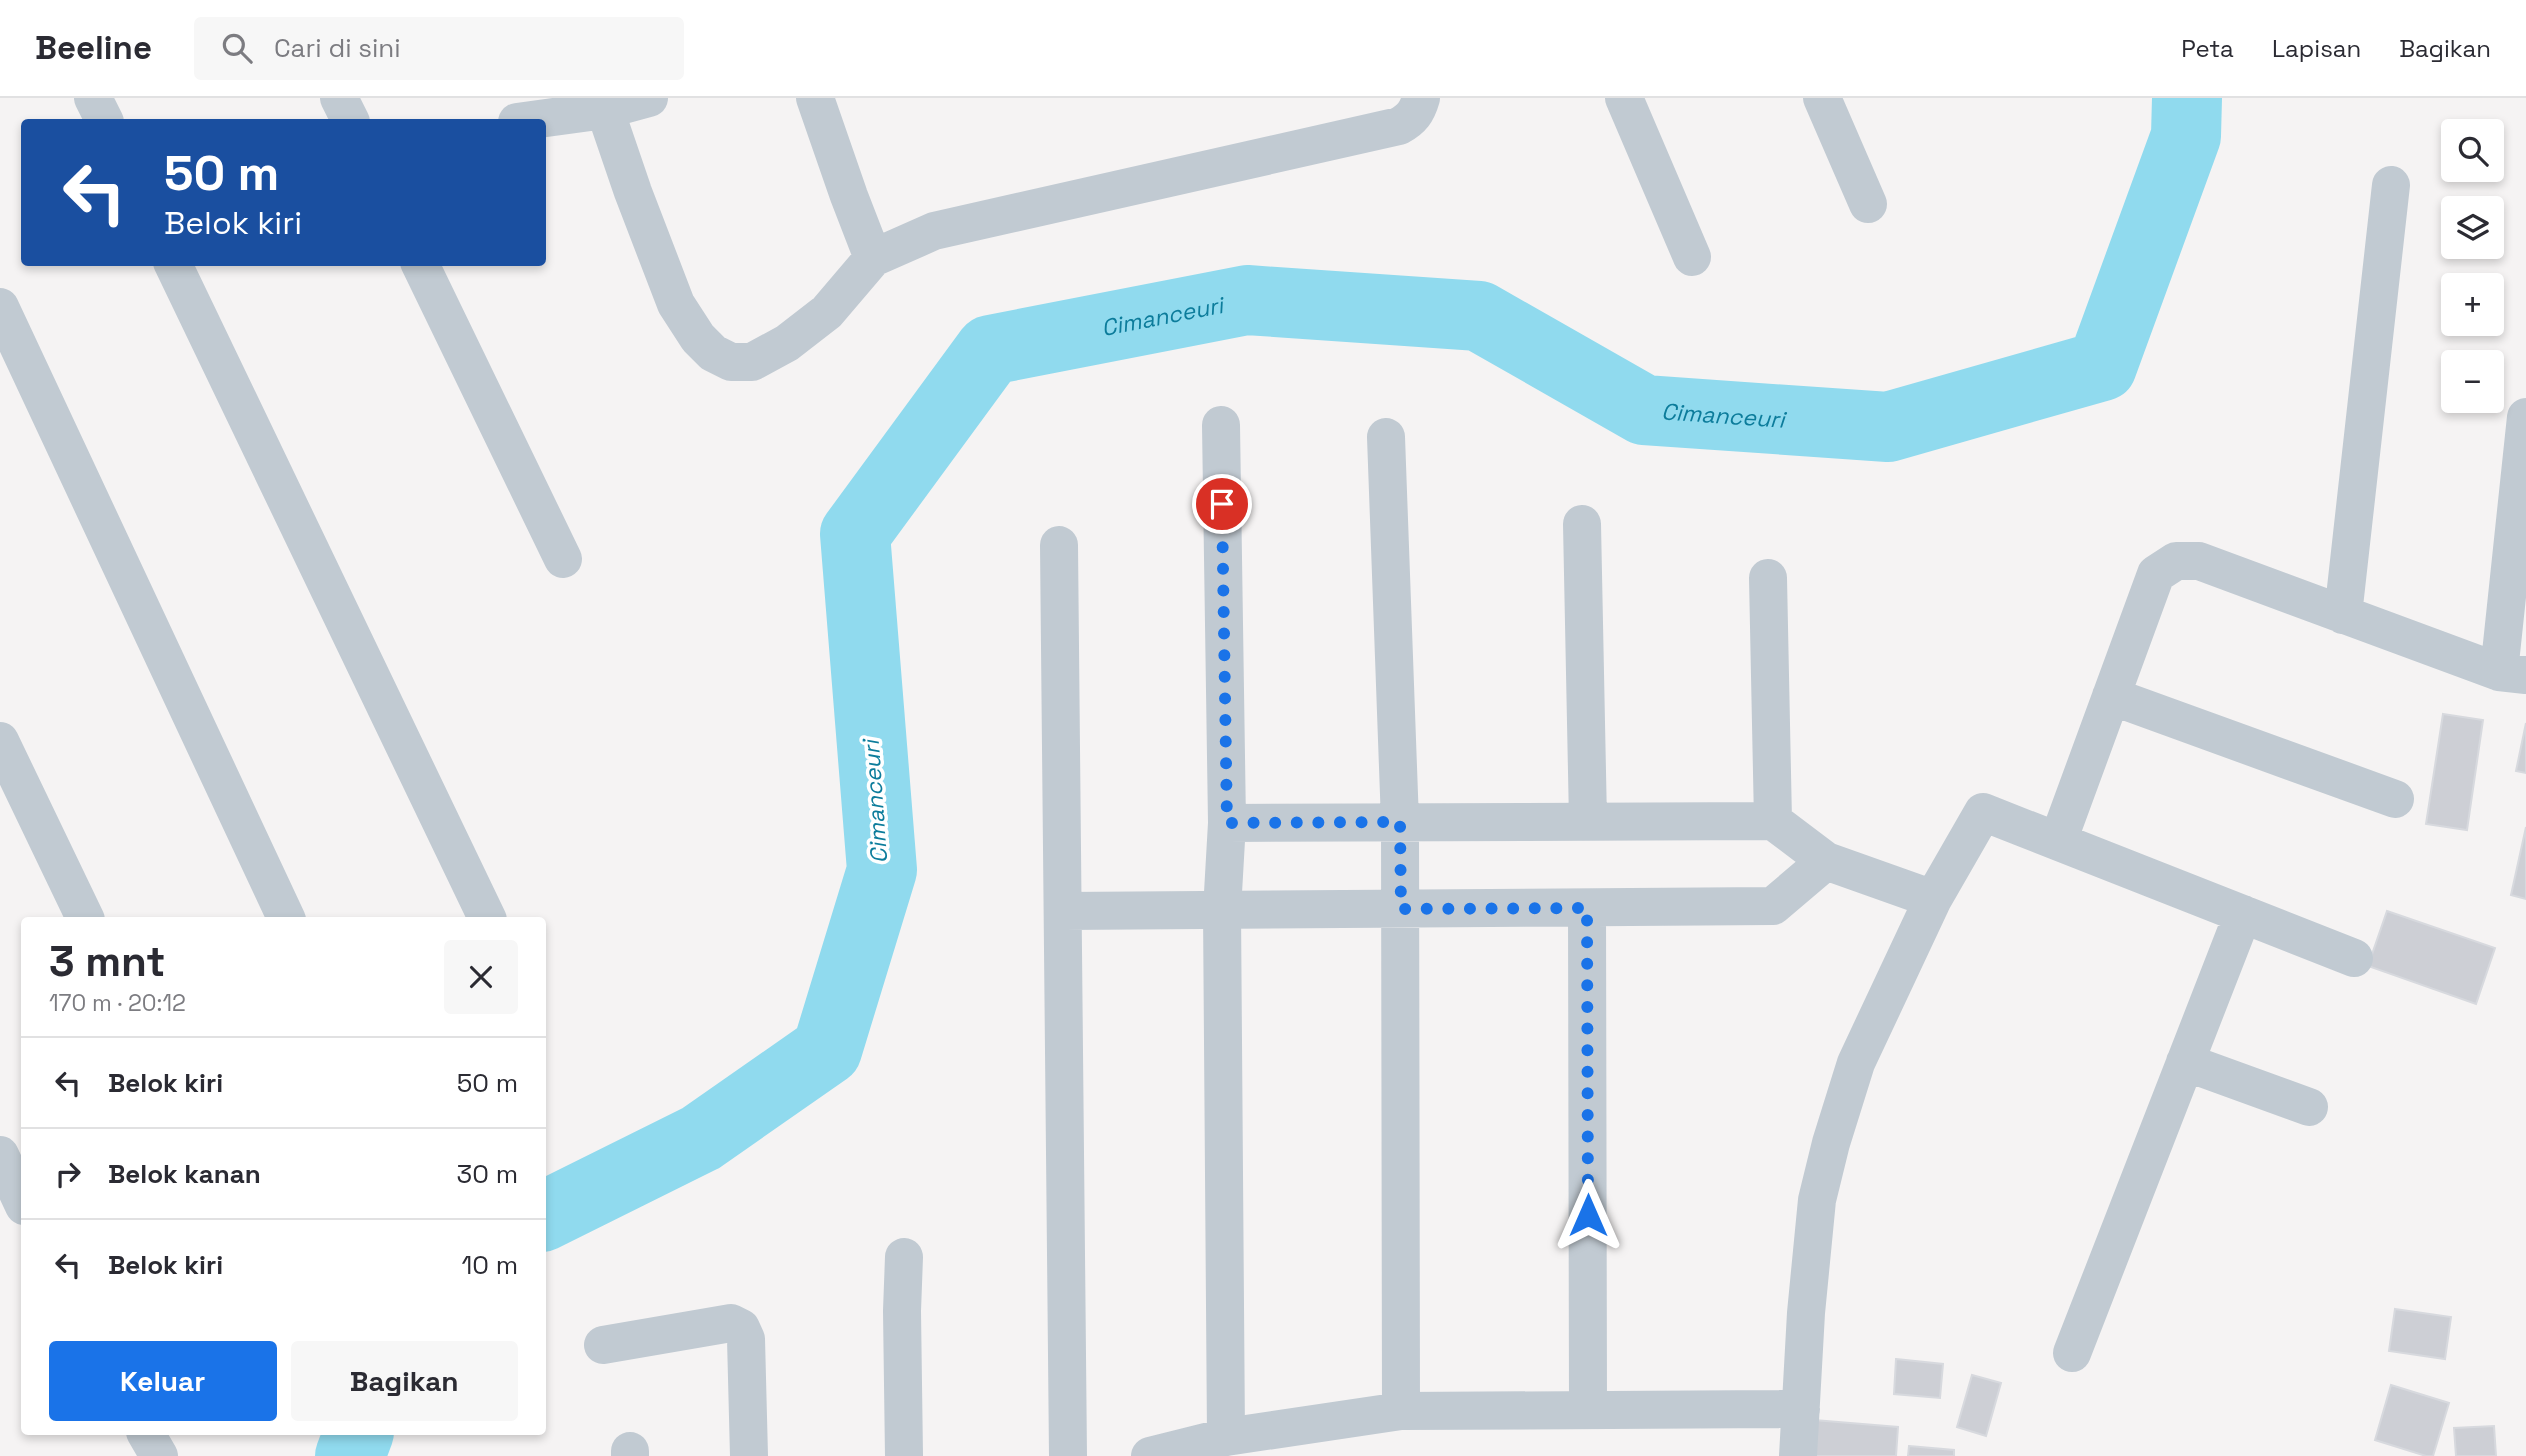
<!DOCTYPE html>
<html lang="id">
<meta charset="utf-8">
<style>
:root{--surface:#fff;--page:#f7f7f7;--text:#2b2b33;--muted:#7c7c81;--line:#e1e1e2;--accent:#1a73e8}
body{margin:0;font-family:"Space Grotesk",sans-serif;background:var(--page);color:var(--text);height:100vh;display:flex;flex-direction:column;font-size:26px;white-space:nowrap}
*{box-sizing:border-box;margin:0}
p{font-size:23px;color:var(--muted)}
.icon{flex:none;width:38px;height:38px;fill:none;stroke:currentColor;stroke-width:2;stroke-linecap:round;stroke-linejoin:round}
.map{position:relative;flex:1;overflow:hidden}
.panel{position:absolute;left:21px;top:819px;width:525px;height:518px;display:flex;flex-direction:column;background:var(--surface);border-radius:7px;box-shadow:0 4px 10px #0003}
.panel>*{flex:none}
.hud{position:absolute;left:21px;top:21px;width:525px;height:147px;border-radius:7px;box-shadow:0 4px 10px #0003;background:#1a4fa0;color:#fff;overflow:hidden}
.buttons{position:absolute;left:2441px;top:21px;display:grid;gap:14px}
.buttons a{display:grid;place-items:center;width:63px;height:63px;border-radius:7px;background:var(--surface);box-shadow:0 4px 10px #0003;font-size:35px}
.pin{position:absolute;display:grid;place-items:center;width:60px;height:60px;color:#fff;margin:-30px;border:4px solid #fff;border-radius:50%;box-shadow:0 2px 7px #0007}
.me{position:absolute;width:77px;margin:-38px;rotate:0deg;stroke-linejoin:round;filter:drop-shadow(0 0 5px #0008)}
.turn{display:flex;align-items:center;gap:24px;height:147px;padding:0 28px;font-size:32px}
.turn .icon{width:91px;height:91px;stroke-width:2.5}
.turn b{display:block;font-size:49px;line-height:60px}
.round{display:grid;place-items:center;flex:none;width:74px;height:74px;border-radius:7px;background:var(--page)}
.overview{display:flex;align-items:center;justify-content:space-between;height:119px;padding:0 28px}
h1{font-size:42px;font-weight:700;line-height:52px}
.cta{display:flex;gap:14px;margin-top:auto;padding:14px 28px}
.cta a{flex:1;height:80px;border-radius:7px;background:var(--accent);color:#fff;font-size:28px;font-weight:700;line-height:80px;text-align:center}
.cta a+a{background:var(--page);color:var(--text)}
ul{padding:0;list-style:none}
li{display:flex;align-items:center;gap:21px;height:91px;padding:0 28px;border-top:2px solid var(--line)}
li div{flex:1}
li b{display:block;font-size:26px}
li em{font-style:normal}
header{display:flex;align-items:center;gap:42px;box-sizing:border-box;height:98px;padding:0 35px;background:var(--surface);border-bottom:2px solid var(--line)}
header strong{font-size:33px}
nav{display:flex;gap:38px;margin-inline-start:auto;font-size:24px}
.search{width:490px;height:63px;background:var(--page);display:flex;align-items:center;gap:18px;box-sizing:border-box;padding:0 24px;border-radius:7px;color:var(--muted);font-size:26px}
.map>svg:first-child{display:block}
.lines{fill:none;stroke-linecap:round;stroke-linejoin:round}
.river{stroke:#90daee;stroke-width:70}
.building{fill:#cdcfd5;stroke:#d7d9de;stroke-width:2}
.minor{stroke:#c1cad2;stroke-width:38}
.route{stroke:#1a73e8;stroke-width:12;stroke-dasharray:0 21.6}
.labels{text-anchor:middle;stroke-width:7;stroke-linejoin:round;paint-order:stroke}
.water-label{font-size:23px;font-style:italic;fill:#0c7c9b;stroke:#fff}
</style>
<header>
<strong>Beeline</strong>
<div class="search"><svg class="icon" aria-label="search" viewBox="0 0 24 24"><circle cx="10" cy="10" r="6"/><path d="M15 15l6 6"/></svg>Cari di sini</div>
<nav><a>Peta</a><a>Lapisan</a><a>Bagikan</a></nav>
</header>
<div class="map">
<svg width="2526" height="1358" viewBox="0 0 2526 1358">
<rect width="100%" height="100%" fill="#f5f3f3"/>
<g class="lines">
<g class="river">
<path id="s1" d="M542 1119 701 1040 827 952 882 772 855 436 990 252 1247 202 1479 218 1644 312 1888 329 2102 268 2186 38 2187 0"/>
<path d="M350 1358 359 1334"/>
</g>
</g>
<path class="building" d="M2443 616 2483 622 2467 732 2426 726Z
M2526 625V675L2516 673Z
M2526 729V801L2511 797Z
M2387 813 2495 850 2476 906 2368 868Z
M2395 1211 2451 1219 2445 1261 2389 1253Z
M1896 1261 1943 1266 1940 1300 1894 1296Z
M1972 1277 2001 1285 1986 1338 1957 1329Z
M2391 1287 2449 1305 2433 1358H2426L2375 1342Z
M1814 1322 1898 1329 1896 1358H1811Z
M2494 1328 2496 1358H2456L2454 1330Z
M1909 1348 1954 1352V1358H1908Z"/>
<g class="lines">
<path class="minor" d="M93 0 105 24
M339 0 351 24
M815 0 849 98 873 160 934 133 1399 28C1412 21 1417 14 1421 0
M1624 0 1692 159
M1822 0 1868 106
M605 12 633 94 676 206 698 240 713 255 731 264H752L787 245 827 214 873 160
M517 24 605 12 649 0
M172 164 488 822
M419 164 563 461
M0 209 287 822
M1221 327 1227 725 1222 812 1226 1339
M1386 339 1400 724 1401 1313
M1582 426 1588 723
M1059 447 1068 1358
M1768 480 1773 723
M2343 517 2391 87
M2499 574 2526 319
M2111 598 2395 701
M0 643 86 822
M1227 725 1773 723 1826 763 1933 801
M2058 743 2156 476 2176 463H2199L2499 574 2526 577
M1587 810 1588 1312
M1064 813 1773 808 1826 763
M2185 964 2309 1009
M0 1057 24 1108
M603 1247 731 1225 741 1230 746 1241 749 1358
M2072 1255 2243 816
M145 1334 159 1358
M630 1353V1358
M904 1358 902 1213 904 1159
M1150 1358 1226 1339 1401 1313 1801 1311
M1798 1358 1806 1215 1817 1102 1831 1045 1856 965 1933 801 1983 714 2354 860"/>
</g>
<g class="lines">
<path class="route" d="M1222 406 1227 725 1400 724 1401 811 1587 810 1588 1117"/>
</g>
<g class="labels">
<g class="water-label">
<text dy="8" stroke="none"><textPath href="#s1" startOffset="1260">Cimanceuri</textPath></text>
<text dy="8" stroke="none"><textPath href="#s1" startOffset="1848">Cimanceuri</textPath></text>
<text transform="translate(875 704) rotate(-94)" y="8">Cimanceuri</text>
</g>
</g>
</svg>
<div class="buttons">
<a><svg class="icon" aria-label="search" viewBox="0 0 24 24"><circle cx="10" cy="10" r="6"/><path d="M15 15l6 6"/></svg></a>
<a><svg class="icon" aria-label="layers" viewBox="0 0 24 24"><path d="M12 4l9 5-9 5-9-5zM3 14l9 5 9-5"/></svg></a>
<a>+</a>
<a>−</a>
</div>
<div class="pin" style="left:1222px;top:406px;background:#d93025"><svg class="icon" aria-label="arrive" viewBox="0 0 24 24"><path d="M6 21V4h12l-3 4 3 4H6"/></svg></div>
<svg class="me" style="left:1588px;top:1117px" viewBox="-20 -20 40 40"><path d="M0-17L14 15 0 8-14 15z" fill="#1a73e8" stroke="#fff" stroke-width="4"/></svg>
<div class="hud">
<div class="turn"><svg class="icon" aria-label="left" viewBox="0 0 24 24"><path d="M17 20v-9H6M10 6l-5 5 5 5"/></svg><div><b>50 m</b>Belok kiri</div></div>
</div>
<section class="panel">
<div class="overview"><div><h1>3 mnt</h1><p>170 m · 20:12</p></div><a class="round"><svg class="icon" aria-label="close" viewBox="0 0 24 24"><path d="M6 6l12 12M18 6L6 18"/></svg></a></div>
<ul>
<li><svg class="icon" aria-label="left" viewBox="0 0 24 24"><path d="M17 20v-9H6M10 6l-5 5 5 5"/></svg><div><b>Belok kiri</b></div><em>50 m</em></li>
<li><svg class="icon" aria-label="right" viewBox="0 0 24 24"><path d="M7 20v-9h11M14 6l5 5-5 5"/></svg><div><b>Belok kanan</b></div><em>30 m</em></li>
<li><svg class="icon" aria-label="left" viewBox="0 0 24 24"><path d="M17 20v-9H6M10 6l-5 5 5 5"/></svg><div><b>Belok kiri</b></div><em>10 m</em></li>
</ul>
<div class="cta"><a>Keluar</a><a>Bagikan</a></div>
</section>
</div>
